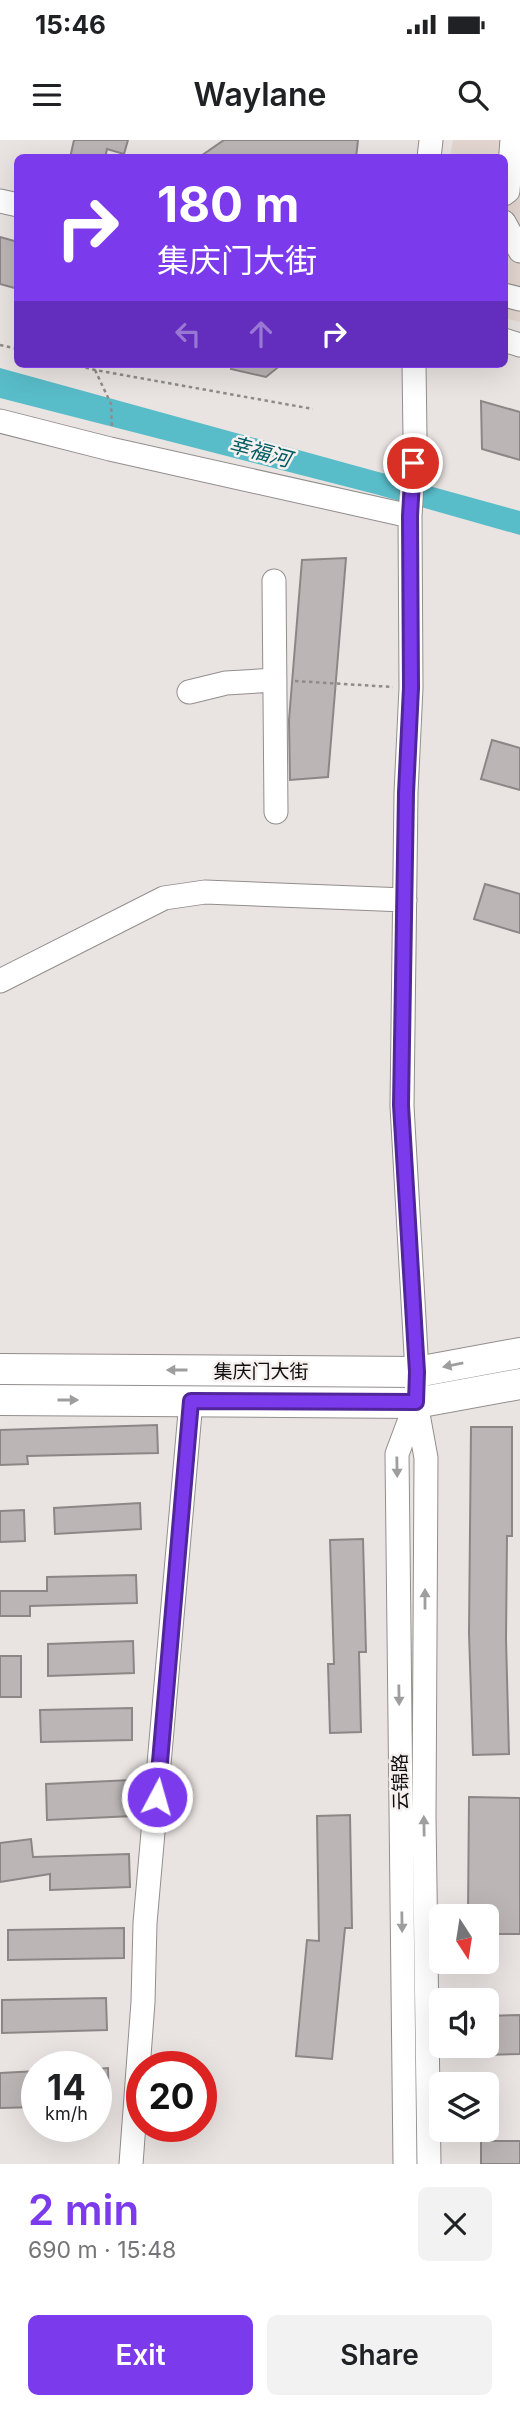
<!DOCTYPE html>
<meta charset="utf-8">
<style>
:root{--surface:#fff;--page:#f2f2f2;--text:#202124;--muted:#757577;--accent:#7c3aed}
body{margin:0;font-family:Inter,"Noto Sans SC",sans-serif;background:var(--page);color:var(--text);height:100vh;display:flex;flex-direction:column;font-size:26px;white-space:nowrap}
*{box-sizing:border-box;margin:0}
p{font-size:23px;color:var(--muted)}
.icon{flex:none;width:38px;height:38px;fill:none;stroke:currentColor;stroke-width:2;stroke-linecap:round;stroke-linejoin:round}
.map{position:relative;height:2024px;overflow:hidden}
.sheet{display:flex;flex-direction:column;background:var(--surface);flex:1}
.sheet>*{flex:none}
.top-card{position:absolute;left:14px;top:14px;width:494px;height:214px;border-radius:10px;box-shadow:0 7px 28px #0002;background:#7c3aed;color:#fff;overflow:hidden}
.needle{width:46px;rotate:168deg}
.fabs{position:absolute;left:429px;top:1764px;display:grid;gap:14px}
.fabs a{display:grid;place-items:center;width:70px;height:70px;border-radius:10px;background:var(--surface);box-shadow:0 7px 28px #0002;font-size:35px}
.speed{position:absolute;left:21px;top:1911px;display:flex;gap:14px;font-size:35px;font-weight:700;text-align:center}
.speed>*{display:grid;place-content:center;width:91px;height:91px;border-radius:50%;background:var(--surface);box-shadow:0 7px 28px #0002;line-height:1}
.speed small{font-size:18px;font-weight:400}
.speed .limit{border:10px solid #d22;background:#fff;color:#111}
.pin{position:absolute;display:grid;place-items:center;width:60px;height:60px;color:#fff;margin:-30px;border:4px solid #fff;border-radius:50%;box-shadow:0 2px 7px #0007}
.me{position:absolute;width:77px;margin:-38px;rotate:6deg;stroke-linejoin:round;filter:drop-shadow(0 0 5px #0008)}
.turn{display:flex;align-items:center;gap:24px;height:147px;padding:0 28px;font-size:32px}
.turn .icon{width:91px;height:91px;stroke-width:2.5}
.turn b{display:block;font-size:49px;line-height:60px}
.lanes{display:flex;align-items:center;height:66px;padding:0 28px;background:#0003;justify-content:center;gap:35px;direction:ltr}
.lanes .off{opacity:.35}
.round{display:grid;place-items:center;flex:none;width:74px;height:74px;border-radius:10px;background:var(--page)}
.summary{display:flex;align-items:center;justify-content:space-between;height:119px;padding:0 28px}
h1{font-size:42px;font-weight:600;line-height:52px;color:var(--accent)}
.button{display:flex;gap:14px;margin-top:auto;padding:14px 28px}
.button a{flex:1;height:80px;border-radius:10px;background:var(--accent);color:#fff;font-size:28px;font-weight:600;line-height:80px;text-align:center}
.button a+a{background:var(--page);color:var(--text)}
.status{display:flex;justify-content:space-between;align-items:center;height:49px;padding:0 35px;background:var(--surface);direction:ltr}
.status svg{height:19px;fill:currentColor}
header{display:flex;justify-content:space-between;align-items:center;height:91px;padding:0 28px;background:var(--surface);font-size:32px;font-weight:600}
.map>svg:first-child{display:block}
.built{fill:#e3d6d0}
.water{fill:#59bcc9}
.building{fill:#bbb6b5;stroke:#8c8786;stroke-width:2}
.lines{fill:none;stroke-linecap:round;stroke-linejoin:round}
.minor-casing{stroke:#928e8c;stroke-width:25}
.major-casing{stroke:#928e8c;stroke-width:32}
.path{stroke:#8f8b8a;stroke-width:2.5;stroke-dasharray:3.5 3.5;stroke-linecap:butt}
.minor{stroke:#fff;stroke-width:23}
.major{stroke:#fff;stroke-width:30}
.oneway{fill:#9f9e9e}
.route-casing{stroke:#51269a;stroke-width:18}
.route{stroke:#7c3aed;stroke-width:12}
.labels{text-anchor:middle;stroke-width:5;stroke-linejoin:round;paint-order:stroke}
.street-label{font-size:19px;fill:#0e0d0c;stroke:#f6f1ef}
.water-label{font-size:21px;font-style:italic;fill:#005c65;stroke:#f6f1ef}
</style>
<div class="status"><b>15:46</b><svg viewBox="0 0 49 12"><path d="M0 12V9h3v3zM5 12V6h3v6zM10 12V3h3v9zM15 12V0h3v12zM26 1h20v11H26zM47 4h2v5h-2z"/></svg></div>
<header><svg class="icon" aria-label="menu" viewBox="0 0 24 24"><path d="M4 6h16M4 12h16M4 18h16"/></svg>Waylane<svg class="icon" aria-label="search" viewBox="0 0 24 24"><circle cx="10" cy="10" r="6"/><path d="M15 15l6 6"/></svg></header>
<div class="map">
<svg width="520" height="2024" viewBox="0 0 520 2024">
<rect width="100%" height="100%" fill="#e9e4e2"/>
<path class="built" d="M453 0H520V182L504 178V18H450Z"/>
<path class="water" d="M0 228 520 371V395L375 354 0 258Z"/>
<path class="building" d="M74 0H128L124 14 107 9 105 18H70Z
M224 0H358L356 18H198Z
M0 97 18 102V149L0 144Z
M232 224H282L266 237 231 229Z
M481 261 520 272V320L482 309Z
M346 418 328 637 290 640 289 580 302 420Z
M492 600 520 608V650L481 639Z
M485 744 520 754V793L474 779Z
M157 1285 158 1313 27 1316 28 1324 0 1325V1290Z
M471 1287H512V1396H507L506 1499 509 1614 473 1615 469 1493Z
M140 1363 141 1389 55 1394 54 1368Z
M24 1370 25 1401 0 1402V1371Z
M363 1399 366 1512H359L361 1592 330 1593 328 1524H334L330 1400Z
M136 1435 137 1463 30 1466V1476H0V1451H47V1437Z
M133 1501 134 1533 48 1536V1504Z
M0 1516H21V1557H0Z
M132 1568V1600L41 1602 40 1570Z
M131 1640 133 1676 47 1680 46 1644Z
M469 1657 520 1658V1794H486V1776H468Z
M350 1675 352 1788H345L332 1919 296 1916 307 1800 319 1801 317 1676Z
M31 1699 33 1717 129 1714 130 1747 50 1750V1734L0 1742V1703Z
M124 1788V1818L8 1820V1790Z
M106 1858 107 1890 2 1893V1860Z
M520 1875V1914L486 1915V1876Z
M108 1928 109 1964H96V1929Z
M37 1931V1967L0 1968V1933Z
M481 2001H520V2024H481Z"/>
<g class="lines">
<g class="minor-casing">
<path id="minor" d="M429 18 431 0
M504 54 508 51 512 0
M0 61 18 65
M504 82 520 111
M504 155 520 159
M504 200 520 205
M414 224 415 297 410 376 411 548 406 653 402 966 417 1232 416 1263 426 1318 424 1677 429 2024
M0 281 110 309 410 376
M274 441 276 672
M189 552 226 543 275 540
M0 841 164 758 205 752 405 760
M131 2024 143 1862 145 1783 191 1261
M405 2024 397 1314 416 1263"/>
</g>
<g class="major-casing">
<path id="major" d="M0 1229 417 1232 520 1213
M0 1260 416 1263 520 1244"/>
</g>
<path class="path" d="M0 205 18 209
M72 224 95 230 313 269
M95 230 111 264 112 289
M295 541 393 547"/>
<use href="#minor" class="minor"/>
<use href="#major" class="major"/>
</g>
<defs><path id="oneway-solid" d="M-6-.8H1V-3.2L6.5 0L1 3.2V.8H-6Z" transform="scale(1.75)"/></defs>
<g class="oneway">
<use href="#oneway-solid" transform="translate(453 1225) rotate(169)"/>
<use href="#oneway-solid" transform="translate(177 1230) rotate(-180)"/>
<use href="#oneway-solid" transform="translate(68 1260)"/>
<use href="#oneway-solid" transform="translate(397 1327) rotate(89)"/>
<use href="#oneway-solid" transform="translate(425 1459) rotate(-90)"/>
<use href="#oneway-solid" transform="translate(399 1555) rotate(89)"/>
<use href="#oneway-solid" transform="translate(424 1686) rotate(-91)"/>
<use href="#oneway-solid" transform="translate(402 1782) rotate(89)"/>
</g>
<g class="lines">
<g class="route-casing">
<path id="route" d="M157 1657 191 1261 416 1262 417 1232 401 965 406 653 411 548 410 376 413 323"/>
</g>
<use href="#route" class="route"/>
</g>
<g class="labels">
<g class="street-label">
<text x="261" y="1238">集庆门大街</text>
<text transform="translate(400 1642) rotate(-91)" y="7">云锦路</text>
</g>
<g class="water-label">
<text transform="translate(260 312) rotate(15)" y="7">幸福河</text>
</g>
</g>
</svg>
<div class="fabs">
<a><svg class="needle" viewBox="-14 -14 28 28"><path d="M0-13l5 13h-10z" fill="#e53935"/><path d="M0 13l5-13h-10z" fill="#757577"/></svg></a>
<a><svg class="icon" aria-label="sound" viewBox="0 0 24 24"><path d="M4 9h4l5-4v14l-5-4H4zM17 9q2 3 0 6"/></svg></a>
<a><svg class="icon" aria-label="layers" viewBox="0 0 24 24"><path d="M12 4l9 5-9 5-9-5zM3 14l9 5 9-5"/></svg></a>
</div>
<div class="speed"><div>14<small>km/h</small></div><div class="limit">20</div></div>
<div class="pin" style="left:413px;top:323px;background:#d93025"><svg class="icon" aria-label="arrive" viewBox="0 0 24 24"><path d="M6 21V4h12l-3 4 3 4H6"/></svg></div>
<svg class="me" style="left:157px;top:1657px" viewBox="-20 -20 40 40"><circle r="17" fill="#7c3aed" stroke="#fff" stroke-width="3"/><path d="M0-11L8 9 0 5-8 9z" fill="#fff"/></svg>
<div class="top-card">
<div class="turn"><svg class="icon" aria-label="right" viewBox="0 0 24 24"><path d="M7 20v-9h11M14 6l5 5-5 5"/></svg><div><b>180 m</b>集庆门大街</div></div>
<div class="lanes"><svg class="icon off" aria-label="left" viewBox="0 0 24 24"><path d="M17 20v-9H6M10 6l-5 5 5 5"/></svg><svg class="icon off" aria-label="ahead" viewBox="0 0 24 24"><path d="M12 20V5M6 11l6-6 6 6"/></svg><svg class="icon" aria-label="right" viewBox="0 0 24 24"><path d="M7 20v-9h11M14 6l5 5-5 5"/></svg></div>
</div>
</div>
<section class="sheet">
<div class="summary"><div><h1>2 min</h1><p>690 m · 15:48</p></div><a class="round"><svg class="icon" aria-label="close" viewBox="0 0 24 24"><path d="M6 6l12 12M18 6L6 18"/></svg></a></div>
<div class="button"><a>Exit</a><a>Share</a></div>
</section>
